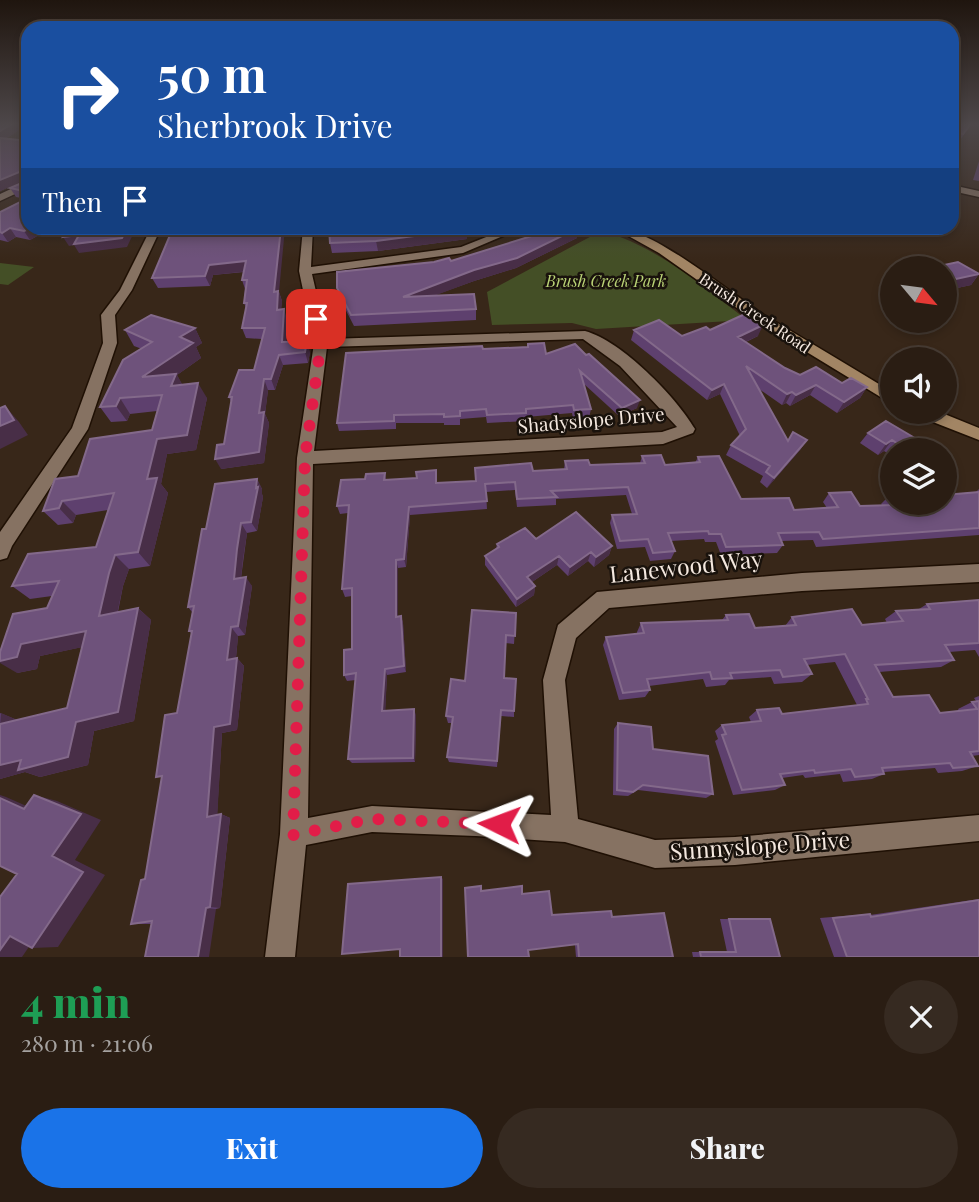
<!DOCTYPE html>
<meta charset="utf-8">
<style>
:root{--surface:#2a1d13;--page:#362a21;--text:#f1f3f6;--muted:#a5a2a0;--line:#463b33;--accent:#1a73e8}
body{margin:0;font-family:"Playfair Display",serif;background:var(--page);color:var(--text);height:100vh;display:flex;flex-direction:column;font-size:26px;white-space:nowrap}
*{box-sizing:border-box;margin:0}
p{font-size:23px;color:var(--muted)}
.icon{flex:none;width:38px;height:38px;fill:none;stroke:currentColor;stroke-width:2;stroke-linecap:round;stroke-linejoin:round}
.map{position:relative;height:957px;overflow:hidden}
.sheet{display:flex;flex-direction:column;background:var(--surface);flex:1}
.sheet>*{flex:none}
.top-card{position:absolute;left:21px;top:21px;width:938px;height:214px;border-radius:21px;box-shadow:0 4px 10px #0003,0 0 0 2px var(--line);background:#1a4fa0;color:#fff;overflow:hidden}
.needle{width:46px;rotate:119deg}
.controls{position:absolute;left:880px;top:256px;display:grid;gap:14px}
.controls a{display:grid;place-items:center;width:77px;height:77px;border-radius:50%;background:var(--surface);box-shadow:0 4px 10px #0003,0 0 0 2px var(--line);font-size:35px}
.pin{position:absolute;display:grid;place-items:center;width:60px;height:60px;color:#fff;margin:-30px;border-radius:14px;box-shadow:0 4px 10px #0006}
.me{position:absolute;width:77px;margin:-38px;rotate:273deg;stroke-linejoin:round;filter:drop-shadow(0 0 5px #0008)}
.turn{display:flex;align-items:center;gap:24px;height:147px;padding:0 21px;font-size:32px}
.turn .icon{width:91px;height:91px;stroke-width:2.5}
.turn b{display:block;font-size:49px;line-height:60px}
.then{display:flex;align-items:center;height:66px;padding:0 21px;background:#0003;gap:14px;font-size:26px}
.round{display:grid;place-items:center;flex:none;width:74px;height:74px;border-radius:37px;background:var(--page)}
.overview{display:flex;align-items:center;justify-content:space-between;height:119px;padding:0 21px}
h1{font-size:42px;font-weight:800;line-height:52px;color:#1e9e55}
.cta{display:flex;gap:14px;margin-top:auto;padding:14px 21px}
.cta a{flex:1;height:80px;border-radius:42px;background:var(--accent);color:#fff;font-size:28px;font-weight:800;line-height:80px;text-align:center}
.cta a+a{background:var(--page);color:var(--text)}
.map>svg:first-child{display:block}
.green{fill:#444f26}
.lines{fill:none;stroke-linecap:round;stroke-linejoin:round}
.street-casing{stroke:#1f1004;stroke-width:3}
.secondary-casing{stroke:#1f1004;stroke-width:3}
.street{fill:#867262;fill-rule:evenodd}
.secondary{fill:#a28564;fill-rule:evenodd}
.wall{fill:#5e406e}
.shaded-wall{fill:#482e47}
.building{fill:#6e527b;stroke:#83698a;stroke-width:2}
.route{stroke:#e11d48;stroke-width:12;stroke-dasharray:0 21.6}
.labels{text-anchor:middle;stroke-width:5;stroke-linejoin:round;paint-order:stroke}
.far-park-label{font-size:16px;font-style:italic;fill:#bad376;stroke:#19120c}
.far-street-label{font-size:16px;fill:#f4e8df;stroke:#19120c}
.street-label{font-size:19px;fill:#f4e8df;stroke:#19120c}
.near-street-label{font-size:23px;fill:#f4e8df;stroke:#19120c}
</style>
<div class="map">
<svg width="979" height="957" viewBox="0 0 979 957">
<rect width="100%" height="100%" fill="#382719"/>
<path class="green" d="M601 231C656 245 702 286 747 320L596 329 572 323 492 325 487 292Z
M0 263 34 267 8 285 0 284Z"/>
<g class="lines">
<g class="street-casing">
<path id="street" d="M28 181V188L0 201V194Z
M952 185 979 191V197L952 191Z
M151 228H161L132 290 115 315 117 343 88 429 12 546 7 558 0 560V532L72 428 103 343 101 315 120 290Z
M303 228H313L311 267 461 247 509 228H522L463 253 312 274 327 339 585 331C622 341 676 397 695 429L693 433 663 444 313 464 308 818 372 806 551 815 543 680 558 625 597 592 802 573 979 564V582L802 591 609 608 576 638 565 680 578 819 655 840 735 837 979 815V841L735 865 655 868 565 842 476 836 372 832 306 845 295 957H265L280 834 297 458 314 343 299 271ZM583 339 620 366 677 427 662 432 314 451 327 347Z"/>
</g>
<g class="secondary-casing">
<path id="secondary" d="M614 228C648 225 732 294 764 315 807 341 850 366 892 392V404L754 320 659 253Z
M913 411H937L979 428V440L915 415Z"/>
</g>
<use href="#street" class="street"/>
<use href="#secondary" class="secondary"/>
</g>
<path class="wall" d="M0 125H26L10 136 4 139 28 141V228H52L30 240 16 237 8 242 0 240V212L26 199 16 197 10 188 24 182V180L0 191Z
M952 125 970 126 958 143 952 141Z
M979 161V181L973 180Z
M173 228 279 292 282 301 281 309 287 319 286 342 310 352 308 363 283 365 275 390H268L265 414 269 423 264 463 221 469 224 444 231 402 229 397 254 370 262 339 246 338 242 328 246 308 244 303 245 289 242 280 244 272 213 275 210 286 158 288 152 278Z
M326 228 351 229 367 228H482L467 235V239L378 251 332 253 330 243 329 230H327Z
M536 228 580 231 577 232V238L516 268 474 281 435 295 476 309V320L354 326 340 299 337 288 451 261 535 235Z
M958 262 979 274 971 285 948 290 945 288V268H934Z
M195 328 202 343 196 347 201 358 177 375 182 385 207 398 196 450 167 454 161 484 168 493 150 566 129 569 123 586 118 612 138 608 151 620 134 721 94 731 88 765 40 777 25 772 0 779V713L17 720 67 708 82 647 40 656 37 669 17 673 52 596 30 599 12 586 96 547 108 510 76 515 73 523 58 525 43 511 78 476 152 430 157 411 130 414 127 421 111 422 100 407 142 349 134 346 125 330Z
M634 330 682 336 710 330 758 336 746 342 785 368 800 375 867 387 860 398 837 413 810 395 790 406 786 403 782 405 759 389 788 441 807 440 800 450 767 488 760 482 763 476 726 455 731 445 740 436 720 394 707 400 631 340Z
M528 344 546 354 575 344 637 408 619 416 584 384 591 409 589 418H573L572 413 526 417V421L487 423 486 417 460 419V425H444V423H396V429L339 431 337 423 483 349 527 347Z
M868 433 935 450H892V456L884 451 878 455 860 443Z
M642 456 665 465 695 463 698 457 741 499 794 510 827 508 823 502 829 493 860 506 882 505 881 504 889 496 892 502 975 493 979 489V535L816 547 813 540 781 541 783 545 777 553 721 555 716 542H705L704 539 671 541 675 551 671 559 650 561 645 547 617 549 610 523 612 515 632 514 626 495 556 499V505L517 507 515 490 486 492 487 509 410 515 406 567 398 568V617L401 616 403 623 406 672 387 675 385 711 416 715 415 762 352 763 348 759 356 680 347 681 344 675 352 649V596L345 597 342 589 348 513 340 514 337 506 365 479 385 473 386 480 437 483 475 481 533 471 564 469 565 461 590 465 640 463Z
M257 479 262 489V494L263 497 257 531 247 533 241 578 252 586 245 635 238 636 236 658H237L244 666 237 730 222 733 217 815 221 814 230 818 220 908 152 924H131L145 879 192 634 189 631 192 612 188 607 206 529Z
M536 539 612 546 609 555 594 567 588 561 568 576 557 565 532 582 535 586 534 595 516 607 485 565V556L496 549 497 544Z
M979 600V657L975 650 949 652 954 660 941 667 879 672 893 697 940 713 959 711 958 709 972 702 976 701 974 698 979 696V755L972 756 978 766 962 771 938 773 935 768 884 772V774L872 779 843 782 840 774 805 778 803 775 782 778 785 785 775 790 733 795 715 741 718 739 715 731 722 725 751 722 749 717 757 710 782 714 855 706 857 705 835 662 807 665 812 674 802 682 774 684 771 677 729 680 725 685 706 687 703 679 649 686 650 690 645 697 619 700 603 645 606 637 637 634V632L641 623 722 620 726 615 755 628 785 626 792 617 862 625 887 623 885 619 896 611 919 609 927 604Z
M516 613 514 644 505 643 504 678 514 711V717L501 716 497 767 449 762 447 757 452 723H448L446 716 465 681Z
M618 723 653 749 713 794 706 798 638 790 628 796 613 795 614 729Z
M481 891 552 915 612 917 673 957H576L575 945Z
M979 899V957H834L820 918 856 915 870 914V915Z
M720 919H729L780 957H693L692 952H727Z"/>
<path class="shaded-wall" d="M10 125H26L10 136 0 140V131Z
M24 170 28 179 0 191V180Z
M10 228 16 237 8 242 2 233Z
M31 228H52L30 240 24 231Z
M127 228H136L127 247 79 253 74 245 69 246 63 237Z
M281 228H285L279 292 282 301 280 320 277 310 274 292Z
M466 228H482L467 235V239L378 251 376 241Z
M573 228H581L580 231 577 232V238L516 268 474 281 404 307 403 297 474 270Z
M246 261 250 271 213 275 210 286 205 276 209 265Z
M979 274 971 285 948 290 956 279Z
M284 309 287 319 286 352 282 342Z
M763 325 758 336 734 347 738 337Z
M195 328 202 343 196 347 201 358 177 375 185 389 142 377 180 337Z
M307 341 310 352 308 363 305 352Z
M279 355 283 365 275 390 271 379Z
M264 379 268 390 265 414 269 423 264 463 221 469 215 459 259 413Z
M198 383 207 398 196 450 167 454 161 484 168 493 150 566 138 552 147 479 157 439Z
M724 384 720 394 707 400 712 390Z
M816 385 810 395 790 406 796 395Z
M867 387 860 398 837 413 844 402Z
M792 392 786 403 782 405 787 394Z
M120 398 130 414 127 421 116 406Z
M640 400 637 408 619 416 622 408Z
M5 406 19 422 28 435 0 449V426Z
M807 440 800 450 767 488 774 478Z
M892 440 884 451 878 455 886 444Z
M257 479 262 489V494L263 497 257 531 251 522Z
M62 501 76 515 73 523 59 508Z
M409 507 410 515 406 567 404 559Z
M241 523 247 533 243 559 240 588 234 579 237 549Z
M612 546 609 555 594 567 596 557Z
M591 552 588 561 568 576 570 567Z
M115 555 129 569 123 586 114 628 99 616 109 573Z
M559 556 557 565 526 586 527 577Z
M396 560 398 568V624L396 617Z
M246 577 252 586 245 635 238 626Z
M535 586 534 595 516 607 517 599Z
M138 608 151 620 134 721 94 731 88 765 40 777 25 772 0 779V765L76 722Z
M401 616 403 623 406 672 404 666Z
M231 627 238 636 235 668 227 660Z
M86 631 102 643 40 656 37 669 17 673 0 663V661L21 644Z
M237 658 244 666 237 730 222 733 217 821 207 817 214 727Z
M385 669 387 675 385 717 382 711Z
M414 709 416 715 415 762 413 758Z
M1 713 22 722 0 727Z
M0 795 6 797 47 815 24 809 0 798Z
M34 795 57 801 101 820 75 860 105 875 58 947 32 948 52 856Z
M221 814 230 818 220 908 210 907Z
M441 877 443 879V957H441Z
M206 908 216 909 209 957H198Z
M37 935 22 957H0V950L10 936Z"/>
<path class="building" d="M0 125H10L0 131Z
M952 125H970L963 134 952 132Z
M0 138 28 141V192L10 188 24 182V170L0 180Z
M28 198V228H31L24 231 10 228 2 233 0 232V212Z
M69 228H127L122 238 74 244 79 235 63 237Z
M173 228H281L274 292 278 291 277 310 284 309 282 342 307 341 305 352 279 355 271 379H264L259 413 264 412 259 452 215 459 217 445 224 444 232 397H229L239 370H254L265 328H242L247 303H244L247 280H242L246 261 209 265 205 276 152 278Z
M329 228H349V229L367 228H467V229L376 241 330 243Z
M536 228H578L517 258 474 270 403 297 474 294 476 309 351 315 337 288V272L434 262 449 258 451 261 538 234Z
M958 262 979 274 956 279 945 273V268L935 267Z
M745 314 763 325 738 337 785 368 800 375 816 367 842 383 851 378 867 387 844 402 816 385 796 395 792 392 787 394 746 366 788 441 793 432 807 440 774 478 766 472 770 466 731 445 746 429 724 384 712 390 634 330 659 320 682 336 706 327 710 330Z
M151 315 195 328 180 337 193 343 142 377 176 374 171 386 198 383 187 435 157 439 147 479 157 478 138 552 115 555 109 573 99 616 138 608 118 712 76 722 68 757 18 770 21 760 0 765V724L67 708 86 631 21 644 17 657 0 661V652L13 614 47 608 59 581 12 586 28 554 96 547 114 493 62 501 59 508 43 511 55 479 78 476 90 439 152 430 162 395 120 398 116 406 100 407 123 360 152 342 125 330Z
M544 343 546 354 575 344 586 355 589 354 640 400 622 408 580 371 591 409 574 410 573 405 526 409V413L487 415 486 409 460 411V416L444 417V414L394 415V421L337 423 346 353 482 346 483 349 528 347V344Z
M5 406 14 420 0 426V408Z
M886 421 935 450H907L892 440 886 444 868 433Z
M661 455 665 465 700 462 698 457 719 456 741 499 789 498 794 510 838 507 829 493 851 492 860 506 894 505 893 502H945V495L979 492V528L823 539 819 532 778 533 783 545 726 547 721 534H709L708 531 668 533 675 551 653 553 648 539 620 541 612 515 637 514 628 487 551 491 557 497 517 499 515 482 485 484 487 501 409 507 404 559 396 560V617L401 616 404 666 385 669 382 711 414 709 413 758 348 759 356 673 344 675V650L352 649V588L342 589 349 505 337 506 341 480 365 479 366 474 385 473 384 480 417 478 416 472 436 470V483L476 481 475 468 531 463 533 471 567 469 565 461 588 460 590 465 645 463 642 456Z
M257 479 256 488 258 487 251 522 241 523 237 549 234 579 246 577 238 626 231 627 227 660 237 658 230 724 214 727 207 817 221 814 210 907 206 908 198 957H145L152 921 131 924 141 880 145 879 162 776 156 777 165 715 177 713 192 631H189L194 606 188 607 202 529H206L215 484Z
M576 512 612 546 596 557 591 552 570 567 559 556 527 577 535 586 517 599 485 556 499 547 497 544 525 528 536 539Z
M979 600V643L945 645 954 660 875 665 893 697 929 695 940 713 977 709 972 702 979 701V751L970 752 978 766 953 768 950 763 882 768 884 774 855 777 851 769 815 773 814 770 780 774 785 785 742 790 722 735 726 734 722 725 761 721 757 710 779 708 782 714 868 704 866 699H868L845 654 804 659 812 674 783 677 780 670 730 673 732 678 712 679 710 672 647 679 650 690 623 693 606 637 644 633 641 623 728 620 726 615 749 614 755 628 796 625 792 617 852 609 862 625 903 621 896 611 930 609 927 604Z
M472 610 516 613 515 636 506 635 504 678 516 679 514 711 501 710 497 761 447 757 453 717 446 716 451 679 465 681Z
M618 723 651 727 653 749 708 756 713 794 643 785 633 792 617 790Z
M34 795 81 814 52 856 83 872 32 948 10 936 0 950V897L17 874 0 866V798L24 809Z
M441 877V957H400V949L342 954 348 884Z
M481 886V891L522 886V894L549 891 552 915 611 911 612 917 664 913 673 957H579L578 944 528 950 529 957H468L465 888Z
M979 900V957H847L833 918 870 914 871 917Z
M729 919H770L780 957H701L700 952H736Z"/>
<linearGradient id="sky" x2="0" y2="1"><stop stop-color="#1f150e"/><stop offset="0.48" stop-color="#4d4749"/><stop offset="1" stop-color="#4d4749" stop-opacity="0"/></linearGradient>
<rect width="979" height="259" fill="url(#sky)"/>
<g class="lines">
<path class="route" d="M316 319 321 343 305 458 293 835 372 819 499 824"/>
</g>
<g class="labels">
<g class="far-park-label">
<text x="606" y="287">Brush Creek Park</text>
</g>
<g class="far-street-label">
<text transform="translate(755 313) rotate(34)" y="6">Brush Creek Road</text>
</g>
<g class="street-label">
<text transform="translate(591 420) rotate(-5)" y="7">Shadyslope Drive</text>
</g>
<g class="near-street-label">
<text transform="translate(686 567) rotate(-6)" y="8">Lanewood Way</text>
<text transform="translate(760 846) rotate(-4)" y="8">Sunnyslope Drive</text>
</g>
</g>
</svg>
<div class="controls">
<a><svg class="needle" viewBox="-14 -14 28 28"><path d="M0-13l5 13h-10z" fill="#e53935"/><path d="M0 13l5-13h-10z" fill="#a5a2a0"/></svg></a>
<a><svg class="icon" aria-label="sound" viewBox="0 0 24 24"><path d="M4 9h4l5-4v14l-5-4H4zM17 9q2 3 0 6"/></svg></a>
<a><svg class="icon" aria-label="layers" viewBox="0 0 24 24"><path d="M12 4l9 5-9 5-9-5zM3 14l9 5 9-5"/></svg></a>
</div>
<div class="pin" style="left:316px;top:319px;background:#d93025"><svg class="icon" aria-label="arrive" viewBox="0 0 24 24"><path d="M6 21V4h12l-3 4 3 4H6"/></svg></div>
<svg class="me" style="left:499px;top:824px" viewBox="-20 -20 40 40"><path d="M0-17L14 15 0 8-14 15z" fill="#e11d48" stroke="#fff" stroke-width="4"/></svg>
<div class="top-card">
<div class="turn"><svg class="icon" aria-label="right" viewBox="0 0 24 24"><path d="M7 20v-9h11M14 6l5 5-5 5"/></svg><div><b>50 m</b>Sherbrook Drive</div></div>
<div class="then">Then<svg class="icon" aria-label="arrive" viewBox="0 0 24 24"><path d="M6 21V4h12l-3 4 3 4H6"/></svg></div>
</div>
</div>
<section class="sheet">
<div class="overview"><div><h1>4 min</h1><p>280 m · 21:06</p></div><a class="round"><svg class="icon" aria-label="close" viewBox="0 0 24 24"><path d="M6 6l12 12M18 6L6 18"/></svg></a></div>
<div class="cta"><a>Exit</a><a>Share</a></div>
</section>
